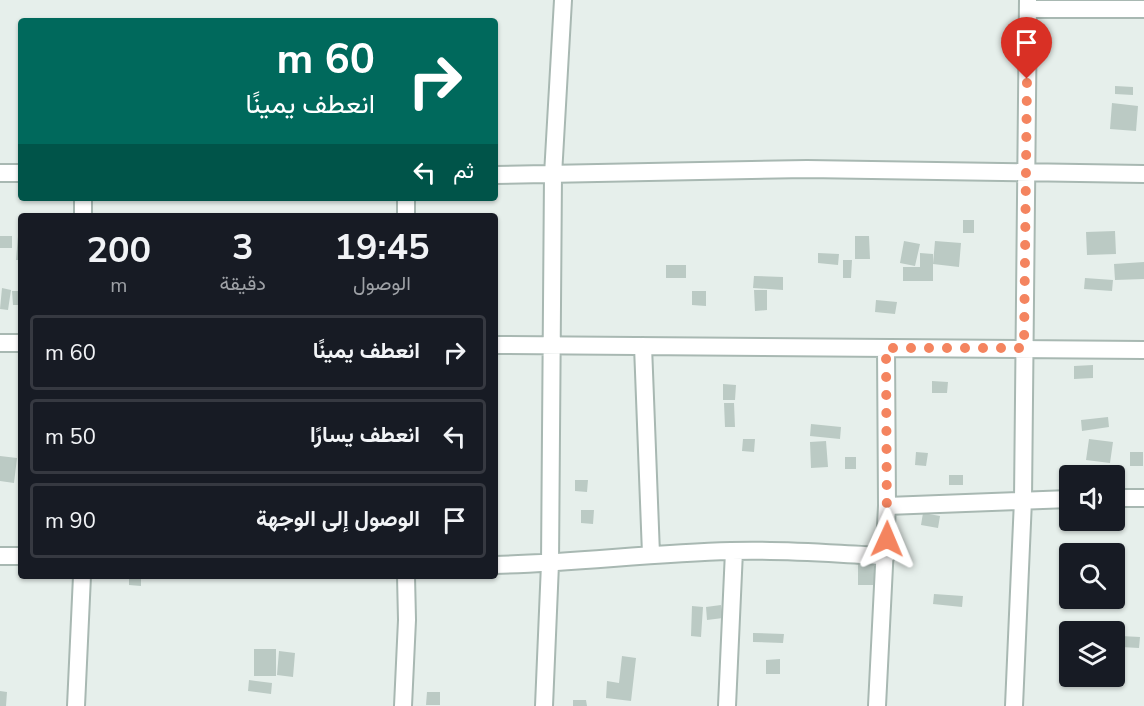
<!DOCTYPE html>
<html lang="ar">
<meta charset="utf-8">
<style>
:root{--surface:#171b24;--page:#20242c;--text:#f1f3f6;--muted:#9ea1a6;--line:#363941}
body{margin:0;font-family:"Nunito Sans",Vazirmatn,sans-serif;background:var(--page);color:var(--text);direction:rtl;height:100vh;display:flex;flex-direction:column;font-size:22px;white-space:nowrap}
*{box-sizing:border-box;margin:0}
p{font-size:20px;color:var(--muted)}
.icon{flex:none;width:33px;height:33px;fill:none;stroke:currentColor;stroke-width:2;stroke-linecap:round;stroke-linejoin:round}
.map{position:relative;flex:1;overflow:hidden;direction:ltr}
.sheet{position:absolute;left:18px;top:213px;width:480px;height:366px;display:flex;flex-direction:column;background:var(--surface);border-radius:6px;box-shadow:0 2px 4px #0004;direction:rtl}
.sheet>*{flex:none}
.top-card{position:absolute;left:18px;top:18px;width:480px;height:183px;border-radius:6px;box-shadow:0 2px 4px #0004;direction:rtl;background:#00695c;color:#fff;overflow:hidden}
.buttons{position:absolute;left:1059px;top:465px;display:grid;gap:12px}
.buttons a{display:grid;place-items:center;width:66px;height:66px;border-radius:6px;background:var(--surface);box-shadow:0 2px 4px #0004;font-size:30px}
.pin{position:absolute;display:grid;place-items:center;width:51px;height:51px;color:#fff;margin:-62px -26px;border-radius:50% 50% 50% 0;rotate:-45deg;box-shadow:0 0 6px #0007}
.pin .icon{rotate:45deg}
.me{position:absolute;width:66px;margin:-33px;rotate:1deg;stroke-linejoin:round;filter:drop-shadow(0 0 4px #0008)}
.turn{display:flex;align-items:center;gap:21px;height:126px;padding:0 24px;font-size:27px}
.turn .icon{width:78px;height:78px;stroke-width:2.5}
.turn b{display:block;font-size:42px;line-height:51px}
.then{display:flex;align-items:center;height:57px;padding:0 24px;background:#0003;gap:12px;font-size:22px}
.eta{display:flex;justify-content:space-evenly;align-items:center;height:102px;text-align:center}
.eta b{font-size:36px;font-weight:700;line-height:42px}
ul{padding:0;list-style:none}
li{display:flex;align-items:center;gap:18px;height:75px;margin:0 12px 9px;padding:0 12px;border:3px solid var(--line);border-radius:6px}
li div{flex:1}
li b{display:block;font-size:22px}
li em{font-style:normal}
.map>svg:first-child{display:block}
.building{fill:#bbcac4}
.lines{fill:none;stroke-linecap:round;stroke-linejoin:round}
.minor-casing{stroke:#a8b8b2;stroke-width:20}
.minor{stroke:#fff;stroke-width:16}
.route{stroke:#f4845f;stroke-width:10;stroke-dasharray:0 18}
</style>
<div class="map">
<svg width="1144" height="706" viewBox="0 0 1144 706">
<rect width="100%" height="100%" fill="#e6efeb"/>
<path class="building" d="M1115 86 1133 87V95L1115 94Z
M1112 103 1138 106 1136 131 1110 129Z
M963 220H974V233H963Z
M1115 231 1116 254 1087 255 1086 232Z
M0 236H12V248H0Z
M18 236 21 237V260H16Z
M855 236H869L870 259H855Z
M904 241 920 244 915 266 900 263Z
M935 241 961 243 959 267 933 264Z
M818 253 839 254 838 265 818 263Z
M920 253 933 254V281H903V267H920Z
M843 260H852L851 278H843Z
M1144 262V279L1115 280 1114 264Z
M666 265H686V278H666Z
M754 276 783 277V290L753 288Z
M1085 278 1113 280 1112 291 1084 289Z
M2 288 11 290 8 310 0 309Z
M754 290H767V310L755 311Z
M12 291H21V305H13Z
M692 291H706V306L692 305Z
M876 300 897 302 895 314 875 312Z
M1093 365V378L1074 379V366Z
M932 381 948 382 947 393H932Z
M723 384 736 385 735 400H723Z
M724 403H734L735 427H725Z
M1108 417 1109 427 1082 431 1081 420Z
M811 424 841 427 840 439 810 436Z
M743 439H755L754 452 742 451Z
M1089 439 1113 442 1110 463 1086 460Z
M826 441 828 467 811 468 810 442Z
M916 452 928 453 926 466 915 465Z
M1130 452H1143V466H1130Z
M0 456 17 458 14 483 0 481Z
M845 457H856V469H845Z
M949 475H963V485H949Z
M575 480H588L587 492 575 491Z
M581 510H594L593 524 581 523Z
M923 513 940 516 938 528 921 525Z
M874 558V585H858V559Z
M129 576H141V586L129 585Z
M934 594 963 596 962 607 933 604Z
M721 605 723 618 707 620 706 607Z
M692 606 703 607 701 637 691 636Z
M753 633 784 634 783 643 753 642Z
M1121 636 1140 637 1139 648 1121 647Z
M254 649H276V676H254Z
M279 651 295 653 293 677 277 675Z
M622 656 636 658 631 701 606 698 607 681 619 683Z
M780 659V674H766V660Z
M249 680 272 683 271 694 248 691Z
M0 691 7 692 6 706H0Z
M427 692H440V705H426Z
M573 700H586L587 706H573Z"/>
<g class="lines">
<g class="minor-casing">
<path id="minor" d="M1028 9H1144
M0 173H21
M495 175 807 169 1144 174
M83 198V216
M406 216V198
M0 343H21
M495 345 1144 350
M643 346 651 554
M1114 498H1144
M887 506 1070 499
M0 556H21
M495 565C574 563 652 553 731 551 783 549 835 554 886 556
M76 706 82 576
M403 706 407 620 406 576
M544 706 550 564 553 175 563 0
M727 706 734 551
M877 706 887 506 886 348
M1014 706 1023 500 1028 0"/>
</g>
<use href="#minor" class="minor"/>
</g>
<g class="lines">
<path class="route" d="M887 539 886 348H1024L1027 79"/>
</g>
</svg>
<div class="buttons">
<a><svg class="icon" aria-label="sound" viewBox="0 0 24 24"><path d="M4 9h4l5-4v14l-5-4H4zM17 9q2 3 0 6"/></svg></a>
<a><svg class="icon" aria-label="search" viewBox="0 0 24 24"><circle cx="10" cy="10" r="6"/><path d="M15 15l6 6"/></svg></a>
<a><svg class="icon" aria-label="layers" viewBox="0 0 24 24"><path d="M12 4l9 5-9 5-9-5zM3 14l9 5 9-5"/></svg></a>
</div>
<div class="pin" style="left:1027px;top:79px;background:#d93025"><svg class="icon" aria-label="arrive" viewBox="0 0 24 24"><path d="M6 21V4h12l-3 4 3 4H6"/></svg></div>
<svg class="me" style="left:887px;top:539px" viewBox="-20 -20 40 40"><path d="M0-17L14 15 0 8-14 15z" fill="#f4845f" stroke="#fff" stroke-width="4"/></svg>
<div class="top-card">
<div class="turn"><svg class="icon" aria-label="right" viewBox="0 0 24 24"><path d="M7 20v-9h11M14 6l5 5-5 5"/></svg><div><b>60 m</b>انعطف يمينًا</div></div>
<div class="then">ثم<svg class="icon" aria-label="left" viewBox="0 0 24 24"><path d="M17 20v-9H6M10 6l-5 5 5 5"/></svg></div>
</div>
<section class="sheet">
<div class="eta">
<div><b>19:45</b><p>الوصول</p></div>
<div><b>3</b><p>دقيقة</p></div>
<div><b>200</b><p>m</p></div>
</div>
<ul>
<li><svg class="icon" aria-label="right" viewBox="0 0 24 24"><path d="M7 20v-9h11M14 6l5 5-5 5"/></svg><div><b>انعطف يمينًا</b></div><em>60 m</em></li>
<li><svg class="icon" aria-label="left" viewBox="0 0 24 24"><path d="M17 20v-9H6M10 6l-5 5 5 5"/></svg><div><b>انعطف يسارًا</b></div><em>50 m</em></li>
<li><svg class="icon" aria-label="arrive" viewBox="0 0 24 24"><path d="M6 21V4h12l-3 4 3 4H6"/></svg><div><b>الوصول إلى الوجهة</b></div><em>90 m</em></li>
</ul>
</section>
</div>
